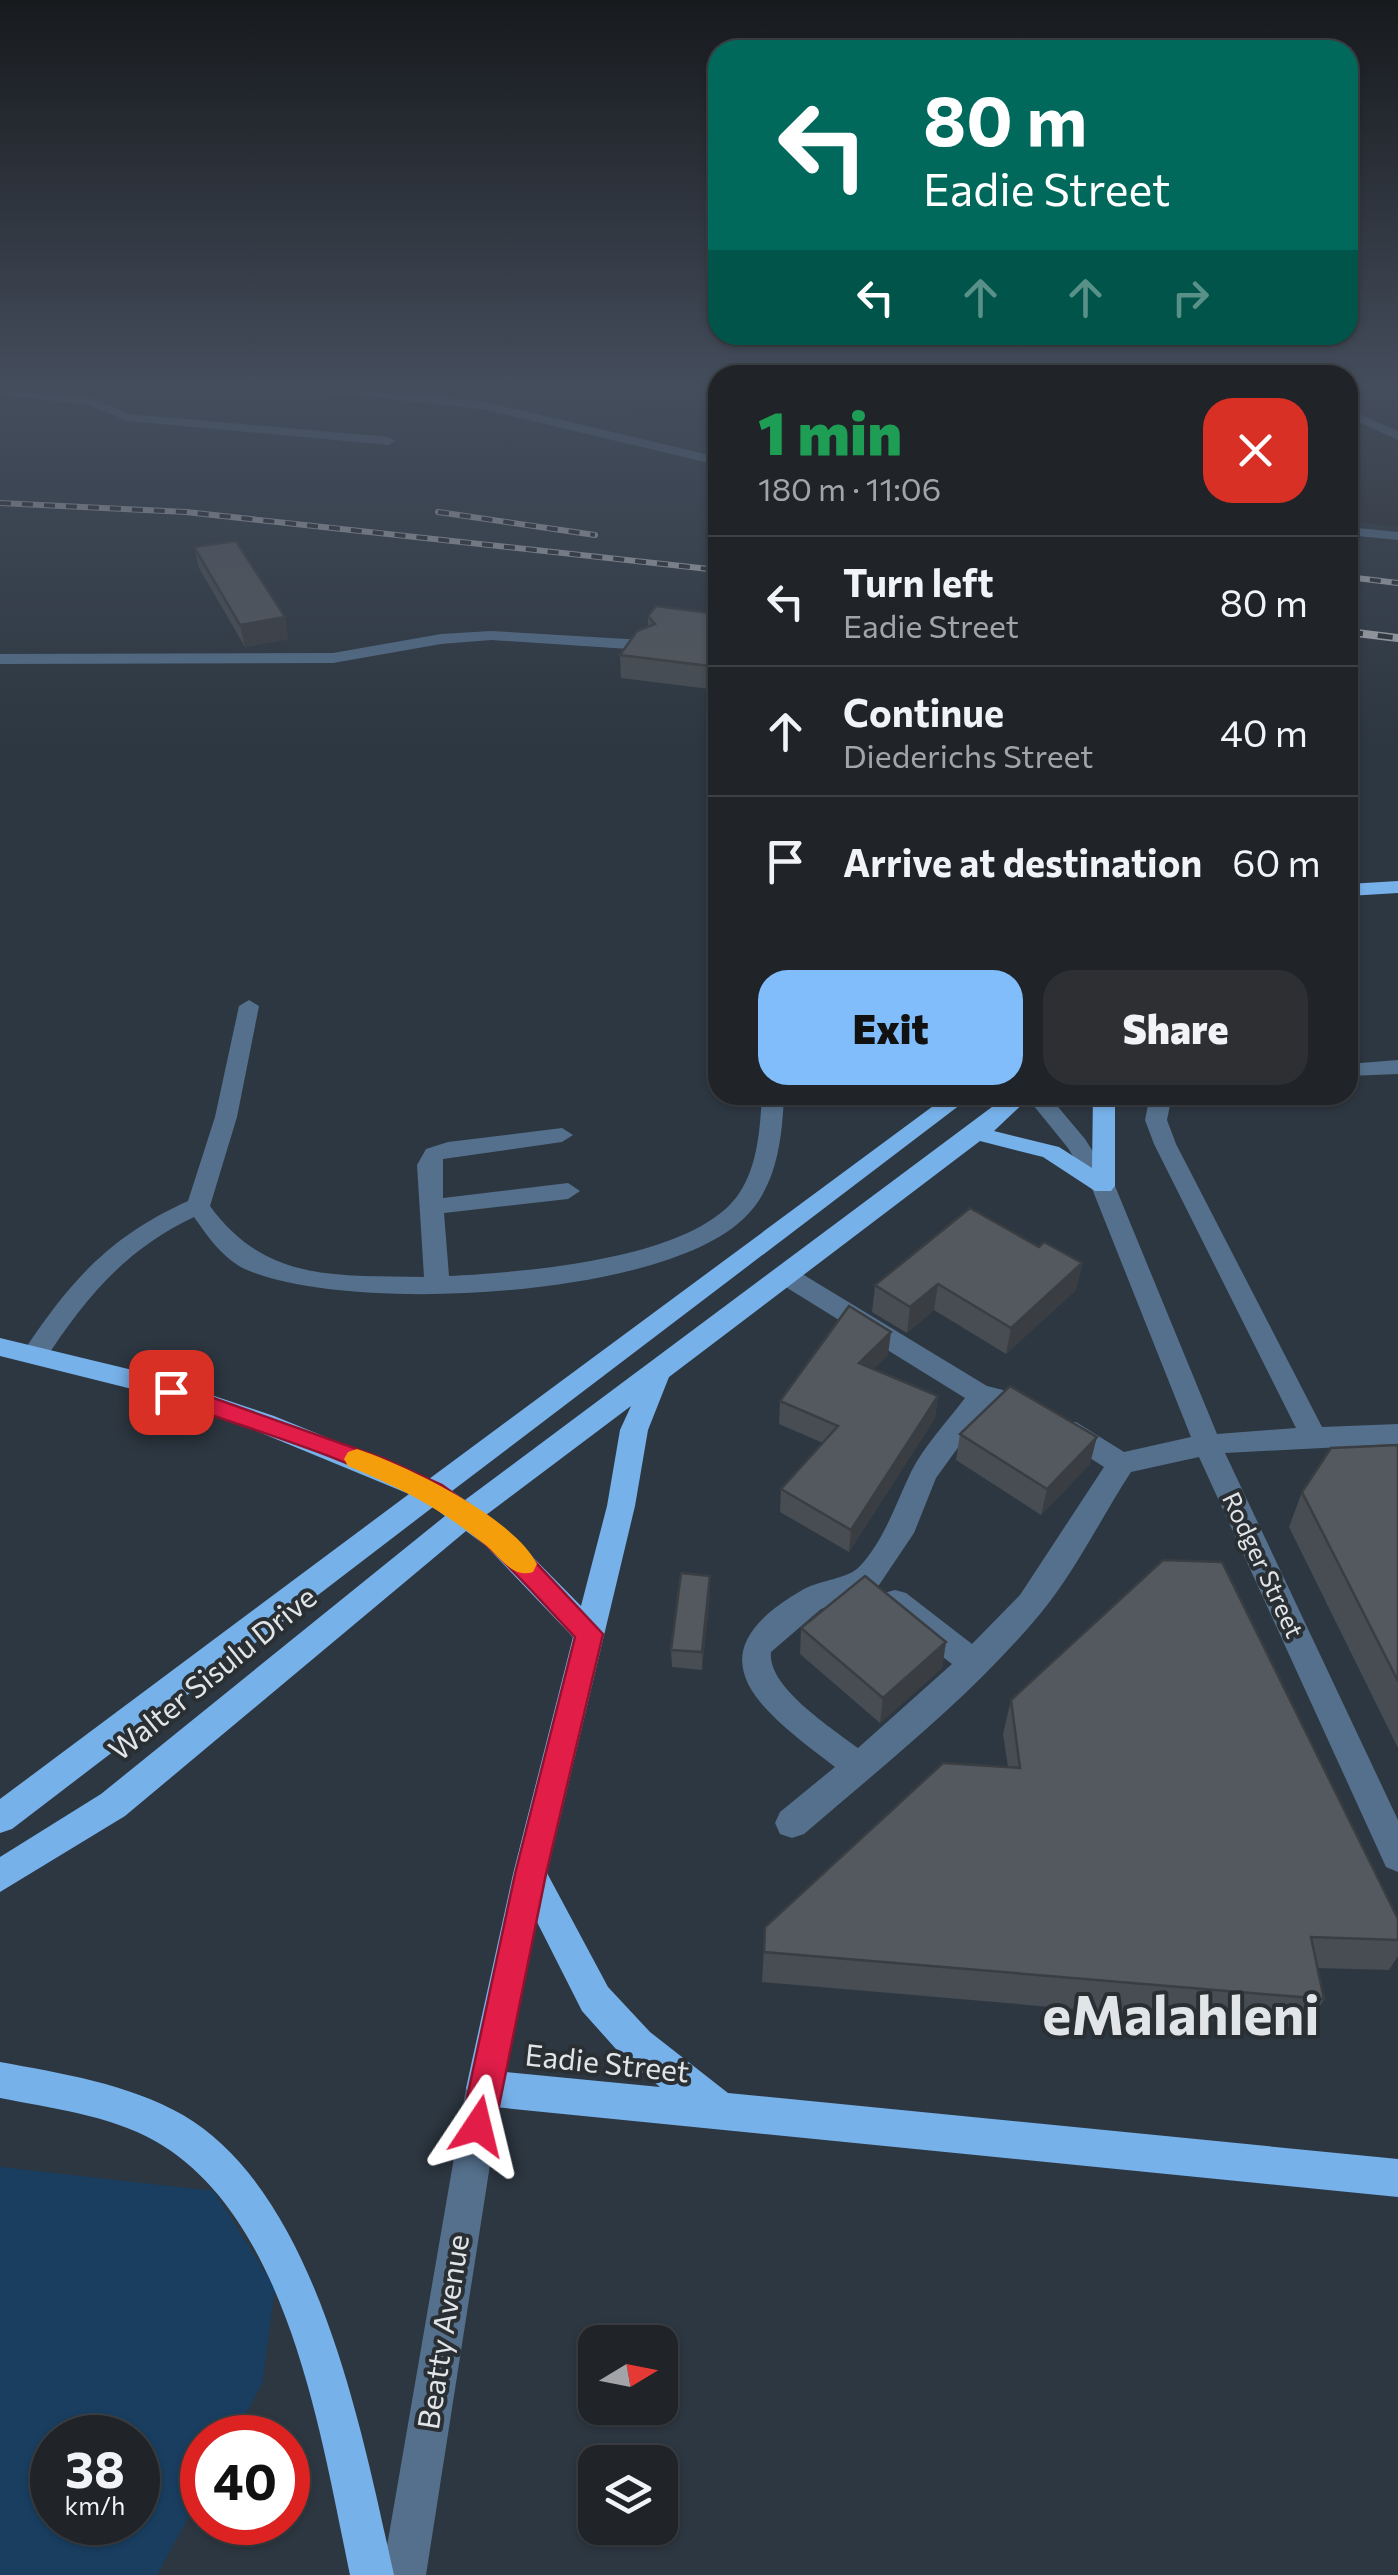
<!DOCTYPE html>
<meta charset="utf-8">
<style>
:root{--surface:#202327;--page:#2d2f33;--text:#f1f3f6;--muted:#a2a4a7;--line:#3d4044;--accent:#80bdfa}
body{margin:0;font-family:Commissioner,sans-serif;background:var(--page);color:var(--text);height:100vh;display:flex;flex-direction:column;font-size:38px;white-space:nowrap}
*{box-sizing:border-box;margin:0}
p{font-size:32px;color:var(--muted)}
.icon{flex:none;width:55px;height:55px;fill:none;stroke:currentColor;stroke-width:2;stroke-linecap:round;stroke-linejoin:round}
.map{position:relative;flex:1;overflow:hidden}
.side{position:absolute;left:708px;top:365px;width:650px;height:740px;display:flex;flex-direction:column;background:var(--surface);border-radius:30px;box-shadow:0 2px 8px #0004,0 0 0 2px var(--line)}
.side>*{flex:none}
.top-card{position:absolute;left:708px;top:40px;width:650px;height:305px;border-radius:30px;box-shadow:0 2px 8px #0004,0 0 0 2px var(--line);background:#00695c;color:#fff;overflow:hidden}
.needle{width:65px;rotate:80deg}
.controls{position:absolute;left:578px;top:2325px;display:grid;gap:20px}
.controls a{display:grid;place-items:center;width:100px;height:100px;border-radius:20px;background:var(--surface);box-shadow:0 2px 8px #0004,0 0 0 2px var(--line);font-size:50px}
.speed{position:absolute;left:30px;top:2415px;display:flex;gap:20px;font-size:50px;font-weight:700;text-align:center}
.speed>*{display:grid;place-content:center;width:130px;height:130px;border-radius:50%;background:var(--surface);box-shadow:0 2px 8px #0004,0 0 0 2px var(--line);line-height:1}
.speed small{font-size:25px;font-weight:400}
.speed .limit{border:15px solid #d22;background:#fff;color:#111}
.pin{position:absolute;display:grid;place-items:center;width:85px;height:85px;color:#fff;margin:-42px;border-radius:20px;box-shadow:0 5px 15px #0006}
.me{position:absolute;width:110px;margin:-55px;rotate:10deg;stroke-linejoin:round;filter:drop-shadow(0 0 8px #0008)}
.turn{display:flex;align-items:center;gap:35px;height:210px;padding:0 50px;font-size:45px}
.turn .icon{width:130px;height:130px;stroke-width:2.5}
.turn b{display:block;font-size:70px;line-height:85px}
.lanes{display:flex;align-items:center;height:95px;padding:0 50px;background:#0003;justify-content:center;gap:50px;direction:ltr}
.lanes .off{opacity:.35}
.round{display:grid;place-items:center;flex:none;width:105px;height:105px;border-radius:30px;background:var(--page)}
.overview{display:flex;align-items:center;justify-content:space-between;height:170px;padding:0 50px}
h1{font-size:60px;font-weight:800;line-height:75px;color:#1e9e55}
.button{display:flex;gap:20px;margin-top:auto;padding:20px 50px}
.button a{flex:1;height:115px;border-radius:30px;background:var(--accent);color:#111;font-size:40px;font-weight:800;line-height:115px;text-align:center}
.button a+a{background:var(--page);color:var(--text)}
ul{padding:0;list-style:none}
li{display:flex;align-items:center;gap:30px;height:130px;padding:0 50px;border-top:2px solid var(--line)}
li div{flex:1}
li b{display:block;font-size:38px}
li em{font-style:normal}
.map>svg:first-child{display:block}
.built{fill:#2d3741;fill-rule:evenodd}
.green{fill:#193e60;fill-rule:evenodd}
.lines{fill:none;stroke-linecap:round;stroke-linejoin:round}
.minor{fill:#55708c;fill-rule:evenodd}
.major{fill:#77b1ea;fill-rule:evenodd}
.rail-far1-casing{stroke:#aeb2b6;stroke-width:6}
.rail-casing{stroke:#aeb2b6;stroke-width:8}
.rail-far1{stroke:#2a2f34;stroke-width:4;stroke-dasharray:11;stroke-linecap:butt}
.rail{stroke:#2a2f34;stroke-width:5;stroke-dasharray:15;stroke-linecap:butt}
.wall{fill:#474d52}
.shaded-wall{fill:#3a3e42}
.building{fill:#53595f;stroke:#3a3e42;stroke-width:2.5}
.route{fill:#e11d48;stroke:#92132f;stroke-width:2.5}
.slow{fill:#f59e0b}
.labels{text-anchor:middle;stroke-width:8;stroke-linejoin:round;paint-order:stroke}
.street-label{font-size:25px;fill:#e1e5e8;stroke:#2a2f34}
.near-street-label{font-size:30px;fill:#e1e5e8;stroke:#2a2f34}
.near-town-label{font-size:55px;font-weight:bold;fill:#e1e5e8;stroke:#2a2f34}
</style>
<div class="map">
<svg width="1398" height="2575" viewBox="0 0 1398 2575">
<rect width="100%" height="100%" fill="#2a2f34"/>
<path class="built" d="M0 384H344L599 407 717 427 718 1095H1348V521L1398 527V2575H0ZM595 2342H660V2408H595ZM52 2438H138V2522H52ZM202 2438H288V2522H202ZM595 2462H660V2528H595Z"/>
<path class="green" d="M0 2167 214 2191 275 2288 262 2384 233 2437 202 2438V2492L157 2575H0ZM52 2438H138V2522H52Z"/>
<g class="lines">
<path class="minor" d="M252 384H291L482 401 718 457V465L482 409Z
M1386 384H1398V391Z
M0 389 91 398 130 414 389 437 395 441 389 445 128 421 89 405 0 395Z
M1348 409 1398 431V440L1348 417Z
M1348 527 1398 532V540L1348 535Z
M491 631 644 640 652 645 644 650 491 640 441 644 333 663 0 664V654L333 653 441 634Z
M249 1000 259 1006 237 1117 210 1206C266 1283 337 1275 424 1277L417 1165 426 1149 448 1142 562 1128 573 1135 562 1142 443 1159V1198L568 1183 580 1191 568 1199 444 1213 449 1276C523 1272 697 1260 740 1192 758 1164 760 1128 762 1095H784C782 1140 777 1189 741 1221 657 1298 350 1314 247 1270 224 1260 208 1237 194 1217 126 1249 85 1298 45 1360H27L23 1353 27 1346C73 1278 111 1236 188 1201L215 1117 239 1006Z
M1398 1060V1074L1348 1076V1064Z
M1025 1095H1048L1085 1139 1115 1186 1217 1434 1296 1428 1154 1144 1145 1120 1150 1095H1172L1167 1120 1176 1144 1322 1427 1398 1424V1444L1225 1453 1398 1820V1872L1386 1867 1199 1457 1131 1472C1101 1518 1075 1572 1040 1614 971 1697 885 1764 804 1834L792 1838 780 1834 775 1823 780 1812 835 1767C760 1710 686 1656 804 1589 820 1580 849 1579 860 1566 885 1539 895 1505 911 1472 924 1446 947 1422 965 1398L776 1281 773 1275 776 1269H794L987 1386 1003 1390 1007 1397 1003 1404 988 1406 936 1478 914 1533 877 1588 821 1609 771 1652C767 1687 832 1728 858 1748L952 1664 884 1611 880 1602 884 1593 895 1590 906 1593 972 1644 1020 1595 1104 1467 1056 1436 1052 1429 1056 1422H1076L1124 1452 1191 1437 1091 1186 1068 1148Z
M484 2070 497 2075 502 2088 426 2575H382L466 2088 471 2075Z"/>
<path class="major" d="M1398 881V893L1348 896V884Z
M948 1095H973L452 1491 465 1500 1008 1095H1032L994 1131 1059 1147 1092 1168 1093 1095H1115V1186L1111 1191H1095L1043 1157 980 1141 669 1377 648 1430 635 1506 547 1873 608 1987 650 2032 728 2093 1398 2159V2197L484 2106 471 2101 466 2088 513 1874 573 1637 486 1546 466 1531 125 1816 0 1892V1857L101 1794 445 1516 433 1507 12 1829 0 1833V1799L409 1494 254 1430 136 1390 0 1356V1338L149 1374 274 1416 429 1479ZM631 1406 620 1430 607 1506 581 1606 506 1530 486 1515ZM537 1922 582 2011 624 2058 660 2087 506 2072Z
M0 2062C60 2073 129 2084 183 2115 318 2194 362 2433 394 2575H350C321 2437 289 2217 155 2141 109 2115 50 2108 0 2098Z"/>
<g class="rail-far1-casing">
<path id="rail-far1" d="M707 384 718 413
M0 503 186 512 718 570
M438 512 595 535
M1348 577 1398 583"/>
</g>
<g class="rail-casing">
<path id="rail" d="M1348 632 1398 638"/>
</g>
<use href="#rail-far1" class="rail-far1"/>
<use href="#rail" class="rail"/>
</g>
<path class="wall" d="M194 547 285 617 288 639 245 647 199 568Z
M718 614V690L621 678 620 655 648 627V616Z
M1039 1247 1082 1263 1076 1290 1006 1354 934 1310 907 1333 872 1312 875 1285Z
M888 1355 873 1369 938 1396 935 1418 849 1552 780 1512 781 1489 823 1443 779 1424 780 1401Z
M960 1434 1090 1464 1041 1515 956 1460Z
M1398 1445V1748L1289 1527 1302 1492Z
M710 1576V1594L702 1670 672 1667 671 1650Z
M801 1628 946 1642 942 1668 880 1723 800 1654Z
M1011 1700 1398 1919V1956L1389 1970 1317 1968 1324 1999 1307 2029 762 1982 765 1927 1008 1767 1003 1734Z"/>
<path class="shaded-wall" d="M285 617 288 639 245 647 240 625Z
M1082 1263 1076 1290 1006 1354 1011 1328Z
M938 1284 934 1310 907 1333 910 1307Z
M891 1332 888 1355 857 1386 859 1363Z
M938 1396 935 1418 849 1552 851 1530Z
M1097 1437 1090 1464 1041 1515 1047 1489Z
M710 1576V1594L702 1670V1652Z
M946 1642 942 1668 880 1723 883 1698Z"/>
<path class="building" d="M236 541 285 617 240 625 194 547Z
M656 606 718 614V667L620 655 637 631 655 624 648 616Z
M970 1208 1039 1247 1044 1242 1082 1263 1011 1328 938 1284 910 1307 875 1285Z
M849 1306 891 1332 859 1363 938 1396 851 1530 781 1489 838 1426 780 1401Z
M1010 1386 1097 1437 1047 1489 960 1434Z
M1398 1445V1681L1302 1492 1331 1448Z
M1163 1560 1222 1562 1398 1919V1940L1311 1937 1324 1999 764 1952 765 1927 943 1763 1020 1768 1011 1700Z
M681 1573 710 1576 702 1652 671 1650Z
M865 1576 946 1642 883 1698 801 1628Z"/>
<linearGradient id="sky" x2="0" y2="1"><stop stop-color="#171a1d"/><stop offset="0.52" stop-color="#444d5c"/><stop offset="1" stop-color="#444d5c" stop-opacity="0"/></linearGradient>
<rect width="1398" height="744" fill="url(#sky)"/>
<path class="route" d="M171 1383 385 1459 442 1485 506 1531 603 1634 546 1874 495 2126 490 2138 478 2143 466 2138 461 2126 515 1874 575 1637C528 1588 482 1530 421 1498 341 1454 248 1429 162 1398L159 1392Z"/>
<path class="slow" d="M357 1449C406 1465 513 1517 537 1564L533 1572C512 1579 499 1555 483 1543 436 1506 403 1489 348 1466L344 1459 348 1452Z"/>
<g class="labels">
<g class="street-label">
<text transform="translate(1263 1565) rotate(65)" y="9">Rodger Street</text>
</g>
<g class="near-street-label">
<text transform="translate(213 1674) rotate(-39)" y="10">Walter Sisulu Drive</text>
<text transform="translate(607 2064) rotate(6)" y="10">Eadie Street</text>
<text transform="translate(444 2332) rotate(-81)" y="10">Beatty Avenue</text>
</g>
<g class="near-town-label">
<text x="1181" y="2035">eMalahleni</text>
</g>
</g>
</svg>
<div class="controls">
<a><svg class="needle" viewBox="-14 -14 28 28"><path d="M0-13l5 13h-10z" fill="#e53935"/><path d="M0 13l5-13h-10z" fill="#a2a4a7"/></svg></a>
<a><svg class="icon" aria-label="layers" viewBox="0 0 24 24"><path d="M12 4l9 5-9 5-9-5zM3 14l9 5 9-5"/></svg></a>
</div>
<div class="speed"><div>38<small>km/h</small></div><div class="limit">40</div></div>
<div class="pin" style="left:171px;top:1392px;background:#d93025"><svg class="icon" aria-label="arrive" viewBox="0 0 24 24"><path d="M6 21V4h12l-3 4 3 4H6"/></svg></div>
<svg class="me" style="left:478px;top:2126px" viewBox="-20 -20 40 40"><path d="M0-17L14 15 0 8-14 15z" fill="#e11d48" stroke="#fff" stroke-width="4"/></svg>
<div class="top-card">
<div class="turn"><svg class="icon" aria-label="left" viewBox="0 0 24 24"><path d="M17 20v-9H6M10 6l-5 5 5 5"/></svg><div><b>80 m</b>Eadie Street</div></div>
<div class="lanes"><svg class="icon" aria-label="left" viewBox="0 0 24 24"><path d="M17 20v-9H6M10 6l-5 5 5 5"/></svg><svg class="icon off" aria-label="ahead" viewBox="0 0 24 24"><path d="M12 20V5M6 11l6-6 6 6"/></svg><svg class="icon off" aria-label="ahead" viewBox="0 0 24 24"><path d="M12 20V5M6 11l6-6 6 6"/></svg><svg class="icon off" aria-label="right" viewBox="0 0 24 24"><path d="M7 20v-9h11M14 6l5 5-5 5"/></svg></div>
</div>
<section class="side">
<div class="overview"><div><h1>1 min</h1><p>180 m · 11:06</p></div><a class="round" style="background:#d93025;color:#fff"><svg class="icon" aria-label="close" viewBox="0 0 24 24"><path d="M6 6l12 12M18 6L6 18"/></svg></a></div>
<ul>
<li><svg class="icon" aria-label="left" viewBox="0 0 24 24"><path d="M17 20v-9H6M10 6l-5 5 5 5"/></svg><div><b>Turn left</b><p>Eadie Street</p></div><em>80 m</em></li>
<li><svg class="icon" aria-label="ahead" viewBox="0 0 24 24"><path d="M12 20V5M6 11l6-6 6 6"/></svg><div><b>Continue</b><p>Diederichs Street</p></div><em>40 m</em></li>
<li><svg class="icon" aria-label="arrive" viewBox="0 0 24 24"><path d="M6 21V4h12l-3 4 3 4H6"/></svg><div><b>Arrive at destination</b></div><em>60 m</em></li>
</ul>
<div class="button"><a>Exit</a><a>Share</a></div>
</section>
</div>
